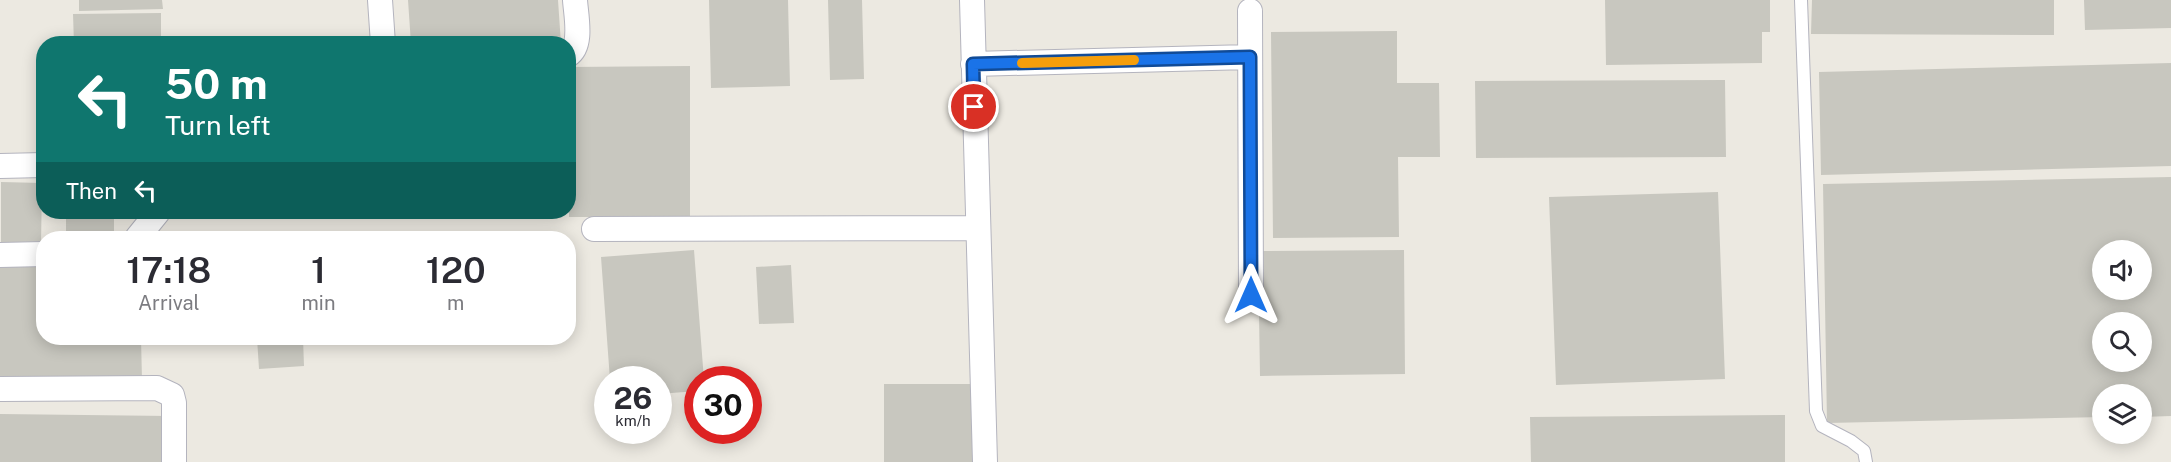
<!DOCTYPE html>
<style>
:root{--surface:#fff;--page:#f7f7f7;--text:#2b2b33;--muted:#7c7c81}
body{margin:0;font-family:"Public Sans",sans-serif;background:var(--page);color:var(--text);height:100vh;display:flex;flex-direction:column;font-size:22px;white-space:nowrap}
*{box-sizing:border-box;margin:0}
p{font-size:20px;color:var(--muted)}
.icon{flex:none;width:33px;height:33px;fill:none;stroke:currentColor;stroke-width:2;stroke-linecap:round;stroke-linejoin:round}
.map{position:relative;flex:1;overflow:hidden}
.details{position:absolute;left:36px;top:231px;width:540px;height:114px;display:flex;flex-direction:column;background:var(--surface);border-radius:24px;box-shadow:0 3px 15px #0003}
.details>*{flex:none}
.guide{position:absolute;left:36px;top:36px;width:540px;height:183px;border-radius:24px;box-shadow:0 3px 15px #0003;background:#0f766e;color:#fff;overflow:hidden}
.controls{position:absolute;left:2092px;top:240px;display:grid;gap:12px}
.controls a{display:grid;place-items:center;width:60px;height:60px;border-radius:50%;background:var(--surface);box-shadow:0 3px 15px #0003;font-size:30px}
.speed{position:absolute;left:594px;top:366px;display:flex;gap:12px;font-size:30px;font-weight:700;text-align:center}
.speed>*{display:grid;place-content:center;width:78px;height:78px;border-radius:50%;background:var(--surface);box-shadow:0 3px 15px #0003;line-height:1}
.speed small{font-size:15px;font-weight:400}
.speed .limit{border:9px solid #d22;background:#fff;color:#111}
.pin{position:absolute;display:grid;place-items:center;width:51px;height:51px;color:#fff;margin:-26px;border:3px solid #fff;border-radius:50%;box-shadow:0 2px 6px #0007}
.me{position:absolute;width:66px;margin:-33px;rotate:0deg;stroke-linejoin:round;filter:drop-shadow(0 0 4px #0008)}
.turn{display:flex;align-items:center;gap:21px;height:126px;padding:0 30px;font-size:27px}
.turn .icon{width:78px;height:78px;stroke-width:2.5}
.turn b{display:block;font-size:42px;line-height:51px}
.then{display:flex;align-items:center;height:57px;padding:0 30px;background:#0003;gap:12px;font-size:22px}
.eta{display:flex;justify-content:space-evenly;align-items:center;height:102px;text-align:center}
.eta b{font-size:36px;font-weight:600;line-height:42px}
.map>svg:first-child{display:block}
.building{fill:#c8c7bf;fill-rule:evenodd}
.lines{fill:none;stroke-linecap:round;stroke-linejoin:round}
.service-casing{stroke:#b4b4be;stroke-width:14}
.minor-casing{stroke:#b4b4be;stroke-width:26}
.service{stroke:#fff;stroke-width:12}
.minor{stroke:#fff;stroke-width:24}
.route-casing{stroke:#114b97;stroke-width:15}
.route{stroke:#1a73e8;stroke-width:10}
.slow{stroke:#f59e0b;stroke-width:10}
</style>
<div class="map">
<svg width="2171" height="462" viewBox="0 0 2171 462">
<rect width="100%" height="100%" fill="#ece9e1"/>
<path class="building" d="M79 0H162L163 9 79 11Z
M408 0H558L561 44H411Z
M709 0H788L790 86 711 88Z
M828 0H862L864 79 830 80Z
M1605 0H1770V32H1762V63L1606 65Z
M1812 0H2054V35L1811 34Z
M2084 0H2171V28L2085 30Z
M161 13V44H74L73 14Z
M1397 31V83H1439L1440 157H1398L1399 237 1273 238 1271 32Z
M2171 63V166L1821 175 1819 72Z
M690 66V217H569V67Z
M1725 80 1726 157 1476 158 1475 81Z
M2171 177V416L2142 417V394H2103V417L1827 423 1823 184ZM2103 250H2142V290H2103ZM2103 322H2142V362H2103Z
M1 182 42 183 41 245H1Z
M1718 192 1725 379 1556 385 1549 197Z
M66 212H114V238H66Z
M297 233V238H251V236Z
M694 250 704 380H698V391L658 394V380H610L601 257Z
M1404 250 1405 374 1260 376 1258 251Z
M44 259V338H141L142 380 0 383V260Z
M791 265 794 323 759 324 756 267Z
M257 338H303L304 366 259 369Z
M884 384H975V462H884Z
M0 414 169 416 168 462H0Z
M1785 415V462H1531L1530 417Z"/>
<g class="lines">
<g class="service-casing">
<path id="service" d="M1801 0 1816 411 1822 426 1851 441 1864 451 1866 462"/>
</g>
<g class="minor-casing">
<path id="minor" d="M380 0 383 44
M972 0 985 462
M1250 11 1251 295
M568 55C583 46 576 16 575 0
M973 64 1250 57
M0 166 44 165
M594 229 978 228
M137 238 158 212
M0 255 44 254
M0 389 157 388 172 395 174 403V462"/>
</g>
<use href="#service" class="service"/>
<use href="#minor" class="minor"/>
</g>
<g class="lines">
<g class="route-casing">
<path id="route" d="M974 107 973 64 1250 57 1251 295"/>
</g>
<use href="#route" class="route"/>
<path class="slow" d="M1022 63 1134 60"/>
</g>
</svg>
<div class="controls">
<a><svg class="icon" aria-label="sound" viewBox="0 0 24 24"><path d="M4 9h4l5-4v14l-5-4H4zM17 9q2 3 0 6"/></svg></a>
<a><svg class="icon" aria-label="search" viewBox="0 0 24 24"><circle cx="10" cy="10" r="6"/><path d="M15 15l6 6"/></svg></a>
<a><svg class="icon" aria-label="layers" viewBox="0 0 24 24"><path d="M12 4l9 5-9 5-9-5zM3 14l9 5 9-5"/></svg></a>
</div>
<div class="speed"><div>26<small>km/h</small></div><div class="limit">30</div></div>
<div class="pin" style="left:974px;top:107px;background:#d93025"><svg class="icon" aria-label="arrive" viewBox="0 0 24 24"><path d="M6 21V4h12l-3 4 3 4H6"/></svg></div>
<svg class="me" style="left:1251px;top:295px" viewBox="-20 -20 40 40"><path d="M0-17L14 15 0 8-14 15z" fill="#1a73e8" stroke="#fff" stroke-width="4"/></svg>
<div class="guide">
<div class="turn"><svg class="icon" aria-label="left" viewBox="0 0 24 24"><path d="M17 20v-9H6M10 6l-5 5 5 5"/></svg><div><b>50 m</b>Turn left</div></div>
<div class="then">Then<svg class="icon" aria-label="left" viewBox="0 0 24 24"><path d="M17 20v-9H6M10 6l-5 5 5 5"/></svg></div>
</div>
<section class="details">
<div class="eta">
<div><b>17:18</b><p>Arrival</p></div>
<div><b>1</b><p>min</p></div>
<div><b>120</b><p>m</p></div>
</div>
</section>
</div>
